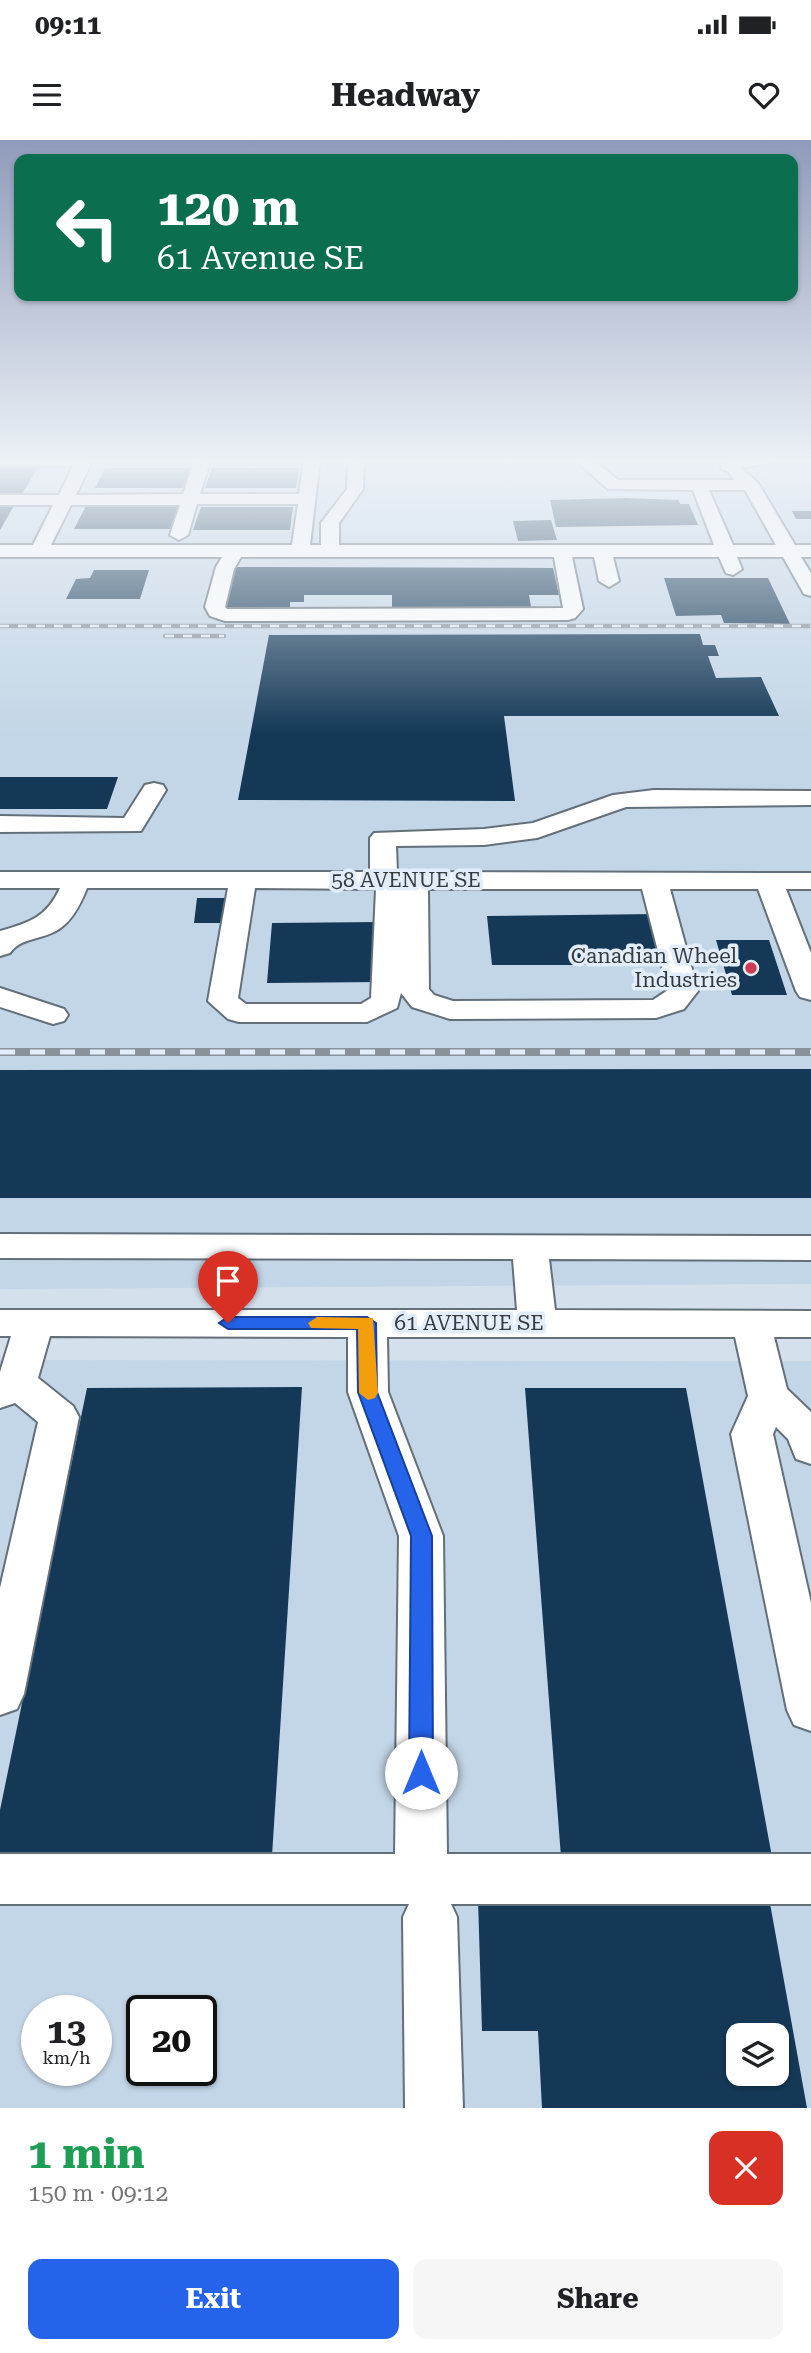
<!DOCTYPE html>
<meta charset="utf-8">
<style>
:root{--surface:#fff;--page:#f6f6f6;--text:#202124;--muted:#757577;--accent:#2563eb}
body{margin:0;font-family:"Roboto Serif",serif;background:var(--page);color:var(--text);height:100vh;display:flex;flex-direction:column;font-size:26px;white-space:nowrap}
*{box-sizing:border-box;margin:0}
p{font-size:23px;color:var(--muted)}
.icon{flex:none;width:38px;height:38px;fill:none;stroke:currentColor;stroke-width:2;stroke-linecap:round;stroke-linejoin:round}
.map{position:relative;height:1968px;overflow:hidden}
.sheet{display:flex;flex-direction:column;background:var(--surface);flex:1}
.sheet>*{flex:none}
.banner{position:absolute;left:14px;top:14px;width:784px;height:147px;border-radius:14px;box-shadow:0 2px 5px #0004;background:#0b6e4f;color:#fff;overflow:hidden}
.controls{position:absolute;left:726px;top:1883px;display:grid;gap:14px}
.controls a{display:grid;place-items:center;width:63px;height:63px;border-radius:14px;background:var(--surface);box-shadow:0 2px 5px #0004;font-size:35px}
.speed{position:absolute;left:21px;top:1855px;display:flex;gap:14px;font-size:35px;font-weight:700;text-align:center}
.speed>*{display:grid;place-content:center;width:91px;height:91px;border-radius:50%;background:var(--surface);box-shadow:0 2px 5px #0004;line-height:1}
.speed small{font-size:18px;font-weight:400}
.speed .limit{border:4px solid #111;border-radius:10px;background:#fff;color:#111}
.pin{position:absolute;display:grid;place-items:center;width:60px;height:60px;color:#fff;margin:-72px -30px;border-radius:50% 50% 50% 0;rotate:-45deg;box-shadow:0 0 7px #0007}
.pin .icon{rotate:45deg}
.me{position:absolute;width:77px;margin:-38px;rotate:0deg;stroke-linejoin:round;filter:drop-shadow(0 0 5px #0008)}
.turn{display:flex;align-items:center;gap:24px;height:147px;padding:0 28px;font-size:32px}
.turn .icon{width:91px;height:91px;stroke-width:2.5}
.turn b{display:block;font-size:49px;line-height:60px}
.round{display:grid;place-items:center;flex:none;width:74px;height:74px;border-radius:14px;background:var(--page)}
.summary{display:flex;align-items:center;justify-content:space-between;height:119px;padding:0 28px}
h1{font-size:42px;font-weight:700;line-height:52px;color:#1e9e55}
.cta{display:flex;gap:14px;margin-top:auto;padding:14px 28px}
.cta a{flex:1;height:80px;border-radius:14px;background:var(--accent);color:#fff;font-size:28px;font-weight:700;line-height:80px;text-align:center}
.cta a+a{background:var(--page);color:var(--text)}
.status{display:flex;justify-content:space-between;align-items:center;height:49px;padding:0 35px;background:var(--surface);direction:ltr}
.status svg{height:19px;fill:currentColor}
header{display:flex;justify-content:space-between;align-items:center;height:91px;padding:0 28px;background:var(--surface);font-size:32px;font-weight:700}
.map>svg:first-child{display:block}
.built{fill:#c3d6e7;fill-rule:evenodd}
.building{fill:#143856;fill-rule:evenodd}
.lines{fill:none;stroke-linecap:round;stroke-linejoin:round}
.minor-casing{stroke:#636f79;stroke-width:4}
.minor{fill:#fff;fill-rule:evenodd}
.rail-far1-casing{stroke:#89929a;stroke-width:4.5}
.rail-casing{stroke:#89929a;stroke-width:8}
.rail-far1{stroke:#e1edfa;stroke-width:2.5;stroke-dasharray:9;stroke-linecap:butt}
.rail{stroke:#e1edfa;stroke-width:5;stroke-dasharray:15;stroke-linecap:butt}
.route{fill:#2563eb;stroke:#184099;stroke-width:2}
.slow{fill:#f59e0b}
.poi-dot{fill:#cd3c50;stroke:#e1edfa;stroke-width:2.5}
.labels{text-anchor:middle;stroke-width:7;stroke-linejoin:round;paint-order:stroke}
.street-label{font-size:21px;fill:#363b40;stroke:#e1edfa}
.poi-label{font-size:21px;fill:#363b40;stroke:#e1edfa;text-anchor:end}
</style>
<div class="status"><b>09:11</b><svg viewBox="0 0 49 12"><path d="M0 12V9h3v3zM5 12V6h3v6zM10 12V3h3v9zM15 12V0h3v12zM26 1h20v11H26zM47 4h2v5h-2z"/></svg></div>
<header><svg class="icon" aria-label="menu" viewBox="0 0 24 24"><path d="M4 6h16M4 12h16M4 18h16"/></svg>Headway<svg class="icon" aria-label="heart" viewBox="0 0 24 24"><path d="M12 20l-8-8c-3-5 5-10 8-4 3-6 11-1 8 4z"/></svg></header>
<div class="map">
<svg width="811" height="1968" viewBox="0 0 811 1968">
<rect width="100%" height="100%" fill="#d4e0ec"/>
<path class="built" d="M0 319H811V1144L0 1149Z
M0 1220 811 1221V1968H0ZM37 1871H96V1930H37ZM142 1871H201V1930H142ZM738 1895H777V1934H738Z"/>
<path class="building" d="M0 324H40L21 356H0Z
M105 328H192L186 348H95Z
M212 328H299L296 348H205Z
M625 358 679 360 680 364H689L698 385 556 387 550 360Z
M0 364H15L0 390Z
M86 366H179L171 389H74Z
M201 367H293L290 390H193Z
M792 371H811V379H796Z
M551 380 557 400 518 401 513 381Z
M231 427 553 428 559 455H529L531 467H392V455H304V462H290V467H222Z
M94 430H149L140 459H66L76 439 90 438Z
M664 438H768L790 484 724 483 721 475 676 476Z
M700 494 703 505H715L719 516H708L716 538 761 537 779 576H504L515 661 238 660 269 495Z
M0 637H118L107 669H0Z
M197 758H226L223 783H194Z
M659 774 669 814H617L619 825H492L487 776Z
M379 782 380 842 267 843 272 783Z
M716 800H769L787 855H732Z
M811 929V1058H0V930Z
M302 1247 272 1716H0V1670L87 1248Z
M525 1248H686L772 1717H561Z
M769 1758 807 1968H542L538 1891H482L478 1759ZM738 1895H777V1934H738Z"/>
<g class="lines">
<g class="minor-casing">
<path id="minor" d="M0 319H93L76 355 183 354 195 319H211L200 354H299L304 319H320L310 405H321V383L347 349 348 319H364L363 349 339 383V405H714L693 350 608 349 574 319H592L618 340H734L728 331 721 329V323L775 319 773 322 741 328 758 343 795 405H811V417H801L811 433V456L804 454 783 417H737L742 429 733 435 726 433 719 417H613L619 441 609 447 599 441 594 417H572L583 469 575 478 568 480 225 481 210 476 205 467 216 427 222 417H0V405H33L53 365H0V355H59L73 326H0ZM709 350H745L776 405H733ZM197 364H298L292 405H51L71 365H180L170 395 179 400 188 395ZM241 417H554L563 468 227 469 225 467 234 429Z
M154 643 163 645 166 650 141 691 0 692V676L124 678 145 645Z
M654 650 811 651V665L626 667 537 698 484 705 396 706 397 732 811 733V749H786L811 813V860L800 857 796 851 758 749H670L698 851 684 869 656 878 450 879 412 867 401 853 397 868 367 882H239L228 879 208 861 228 748H87C81 763 73 780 59 789 43 800 21 797 10 813L0 816V791C29 783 47 777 60 748H0V732H370V698L374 693 484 689 533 683 613 655ZM255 748 376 749 371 858 361 864H246L238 858ZM428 749H642L668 850 653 860 453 861 434 855 429 849Z
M0 848 64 869 68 875 64 881 53 884 0 867Z
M0 1094 811 1096V1120L549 1119 555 1170 811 1171V1197H774L787 1249 811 1272V1324L796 1319 788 1299 776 1287 773 1294 811 1463V1591L794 1585 787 1570 731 1294 748 1256 735 1197H387L388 1252 443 1396 447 1714H811V1764H451L457 1777 463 1968H405L403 1777 409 1764H0V1714H395L399 1396 348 1252V1197L50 1196 38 1238 73 1266 79 1277 24 1554 17 1569 0 1575V1448L38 1282 15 1263 0 1268V1232L11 1196H0V1170H517L513 1119 0 1118Z"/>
</g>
<use href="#minor" class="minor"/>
<g class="rail-far1-casing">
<path id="rail-far1" d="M0 486H811
M165 496H224"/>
</g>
<g class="rail-casing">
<path id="rail" d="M0 912H811"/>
</g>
<use href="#rail-far1" class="rail-far1"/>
<use href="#rail" class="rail"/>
</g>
<linearGradient id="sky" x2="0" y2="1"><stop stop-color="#8f9bba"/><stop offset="0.54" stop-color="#ecf1f6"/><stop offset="1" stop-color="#ecf1f6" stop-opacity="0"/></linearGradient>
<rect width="811" height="594" fill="url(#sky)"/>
<path class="route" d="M228 1177H367L376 1183 377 1252 432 1396 433 1633 429 1641 421 1644 412 1641 409 1633 411 1396 358 1252 357 1189H228L219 1183Z"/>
<path class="slow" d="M317 1177 373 1178 378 1253 375 1258 368 1260 359 1253 358 1189 311 1188 308 1183Z"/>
<circle class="poi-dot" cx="751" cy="828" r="7"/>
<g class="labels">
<g class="street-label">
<text x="406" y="747">58 AVENUE SE</text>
<text x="469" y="1190">61 AVENUE SE</text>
</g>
<g class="poi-label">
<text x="737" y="823">Canadian Wheel<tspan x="737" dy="24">Industries</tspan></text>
</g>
</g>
</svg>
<div class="controls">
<a><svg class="icon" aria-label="layers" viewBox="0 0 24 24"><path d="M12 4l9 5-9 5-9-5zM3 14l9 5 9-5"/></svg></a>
</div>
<div class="speed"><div>13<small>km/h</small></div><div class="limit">20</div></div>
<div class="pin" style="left:228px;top:1183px;background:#d93025"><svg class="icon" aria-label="arrive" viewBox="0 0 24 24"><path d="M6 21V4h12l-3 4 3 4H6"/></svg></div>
<svg class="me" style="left:421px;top:1633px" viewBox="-20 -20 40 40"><circle r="19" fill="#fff"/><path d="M0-13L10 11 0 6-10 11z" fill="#2563eb"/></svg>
<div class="banner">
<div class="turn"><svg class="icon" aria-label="left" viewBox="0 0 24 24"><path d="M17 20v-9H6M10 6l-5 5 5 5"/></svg><div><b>120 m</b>61 Avenue SE</div></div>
</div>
</div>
<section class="sheet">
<div class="summary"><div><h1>1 min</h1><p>150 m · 09:12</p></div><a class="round" style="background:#d93025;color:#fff"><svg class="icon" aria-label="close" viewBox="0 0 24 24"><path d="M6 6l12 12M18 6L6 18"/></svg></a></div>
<div class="cta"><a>Exit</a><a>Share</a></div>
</section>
